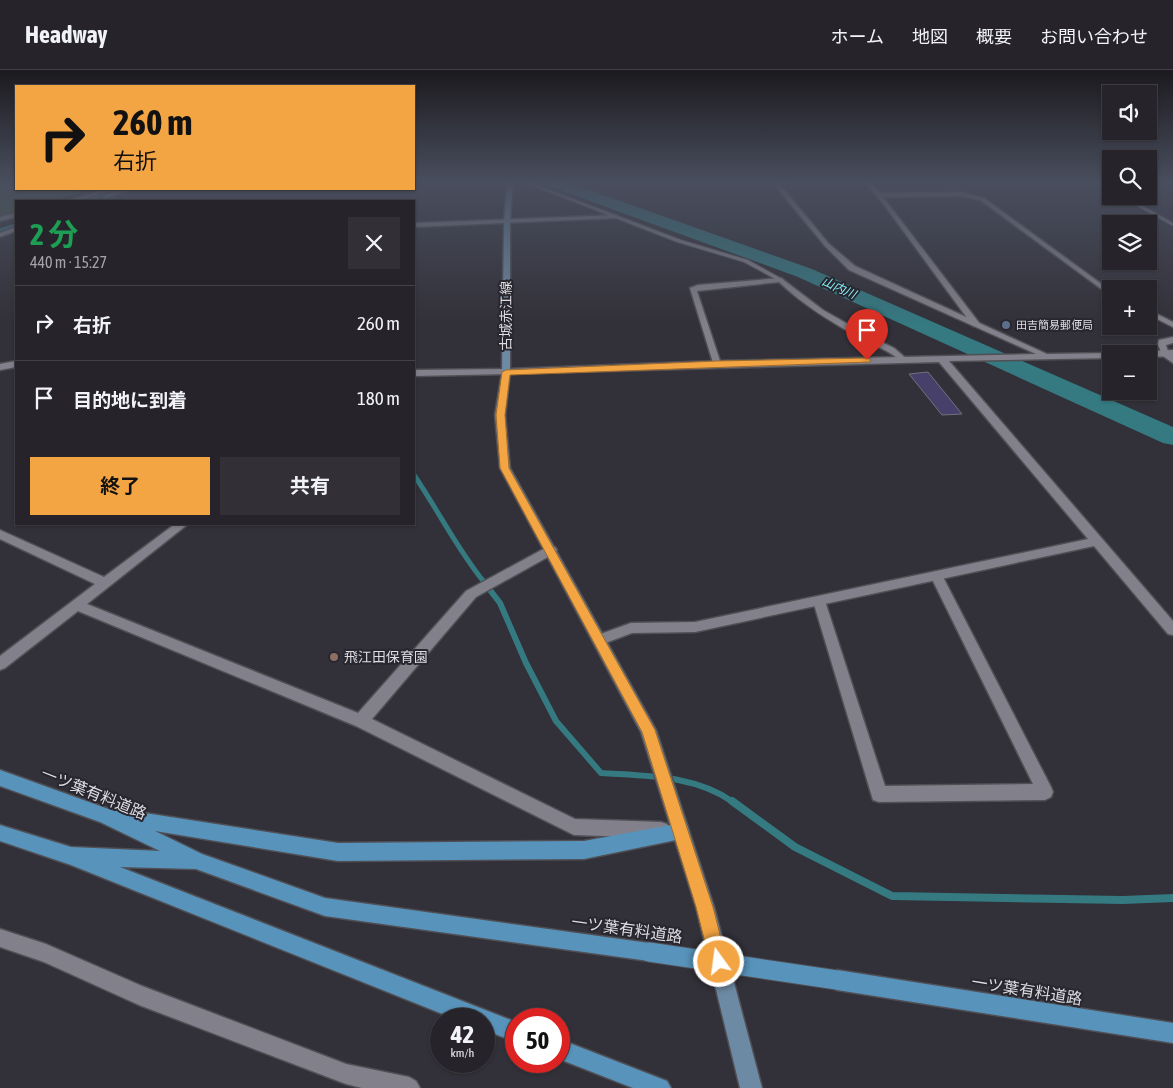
<!DOCTYPE html>
<html lang="ja">
<meta charset="utf-8">
<style>
:root{--surface:#26242a;--page:#323036;--text:#f1f3f6;--muted:#a4a4a8;--line:#424147;--accent:#f3a443}
body{margin:0;font-family:"Asap Condensed","Noto Sans JP",sans-serif;background:var(--page);color:var(--text);height:100vh;display:flex;flex-direction:column;font-size:19px;white-space:nowrap}
*{box-sizing:border-box;margin:0}
p{font-size:16px;color:var(--muted)}
.icon{flex:none;width:28px;height:28px;fill:none;stroke:currentColor;stroke-width:2;stroke-linecap:round;stroke-linejoin:round}
.map{position:relative;flex:1;overflow:hidden}
.panel{position:absolute;left:15px;top:130px;width:400px;height:325px;display:flex;flex-direction:column;background:var(--surface);border-radius:0px;box-shadow:0 1px 4px #0004,0 0 0 1px var(--line)}
.panel>*{flex:none}
.guide{position:absolute;left:15px;top:15px;width:400px;height:105px;border-radius:0px;box-shadow:0 1px 4px #0004,0 0 0 1px var(--line);background:#f3a443;color:#111;overflow:hidden}
.buttons{position:absolute;left:1102px;top:15px;display:grid;gap:10px}
.buttons a{display:grid;place-items:center;width:55px;height:55px;border-radius:0px;background:var(--surface);box-shadow:0 1px 4px #0004,0 0 0 1px var(--line);font-size:25px}
.speed{position:absolute;left:430px;top:938px;display:flex;gap:10px;font-size:25px;font-weight:700;text-align:center}
.speed>*{display:grid;place-content:center;width:65px;height:65px;border-radius:50%;background:var(--surface);box-shadow:0 1px 4px #0004,0 0 0 1px var(--line);line-height:1}
.speed small{font-size:12px;font-weight:400}
.speed .limit{border:8px solid #d22;background:#fff;color:#111}
.pin{position:absolute;display:grid;place-items:center;width:42px;height:42px;color:#fff;margin:-51px -21px;border-radius:50% 50% 50% 0;rotate:-45deg;box-shadow:0 0 5px #0007}
.pin .icon{rotate:45deg}
.me{position:absolute;width:55px;margin:-28px;rotate:346deg;stroke-linejoin:round;filter:drop-shadow(0 0 4px #0008)}
.turn{display:flex;align-items:center;gap:18px;height:105px;padding:0 15px;font-size:22px}
.turn .icon{width:65px;height:65px;stroke-width:2.5}
.turn b{display:block;font-size:35px;line-height:42px}
.round{display:grid;place-items:center;flex:none;width:52px;height:52px;border-radius:0px;background:var(--page)}
.head{display:flex;align-items:center;justify-content:space-between;height:85px;padding:0 15px}
h1{font-size:30px;font-weight:700;line-height:38px;color:#1e9e55}
.action{display:flex;gap:10px;margin-top:auto;padding:10px 15px}
.action a{flex:1;height:58px;border-radius:0px;background:var(--accent);color:#111;font-size:20px;font-weight:700;line-height:58px;text-align:center}
.action a+a{background:var(--page);color:var(--text)}
ul{padding:0;list-style:none}
li{display:flex;align-items:center;gap:15px;height:75px;padding:0 15px;border-top:1px solid var(--line)}
li div{flex:1}
li b{display:block;font-size:19px}
li em{font-style:normal}
header{display:flex;align-items:center;gap:30px;box-sizing:border-box;height:70px;padding:0 25px;background:var(--surface);border-bottom:1px solid var(--line)}
header strong{font-size:24px}
nav{display:flex;gap:28px;margin-inline-start:auto;font-size:18px}
.map>svg:first-child{display:block}
.green{fill:#445a43}
.lines{fill:none;stroke-linecap:round;stroke-linejoin:round}
.stream-far3{stroke:#357981;stroke-width:3}
.stream-far2{stroke:#357981;stroke-width:5}
.stream-far1{stroke:#357981;stroke-width:6}
.stream{stroke:#357981;stroke-width:8}
.river{fill:#357981;fill-rule:evenodd}
.building{fill:#47406a;stroke:#72727b}
.service-casing{stroke:#504f55;stroke-width:2}
.minor-casing{stroke:#504f55;stroke-width:3}
.tertiary-casing{stroke:#504f55;stroke-width:3}
.secondary-casing{stroke:#504f55;stroke-width:3}
.primary-casing{stroke:#504f55;stroke-width:3}
.service{fill:#82808a;fill-rule:evenodd}
.minor{fill:#82808a;fill-rule:evenodd}
.tertiary{fill:#82808a;fill-rule:evenodd}
.secondary{fill:#6c8aa3;fill-rule:evenodd}
.primary{fill:#5793bb;fill-rule:evenodd}
.primary-bridge-casing{stroke:#504f55;stroke-width:21;stroke-linecap:butt}
.primary-bridge{stroke:#5793bb;stroke-width:19}
.route{fill:#f3a443;stroke:#9e6b2c}
.service-dot{fill:#5c6f8a;stroke:#28262e;stroke-width:2}
.education-dot{fill:#8d6e63;stroke:#28262e;stroke-width:2}
.labels{text-anchor:middle;stroke-width:4;stroke-linejoin:round;paint-order:stroke}
.far-poi-label{font-size:11px;fill:#dcdce1;stroke:#28262e;text-anchor:start}
.far-water-label{font-size:12px;font-style:italic;fill:#85effb;stroke:#28262e}
.street-label{font-size:14px;fill:#dcdce1;stroke:#28262e}
.poi-label{font-size:14px;fill:#dcdce1;stroke:#28262e;text-anchor:start}
.near-street-label{font-size:16px;fill:#dcdce1;stroke:#28262e}
</style>
<header>
<strong>Headway</strong>
<nav><a>ホーム</a><a>地図</a><a>概要</a><a>お問い合わせ</a></nav>
</header>
<div class="map">
<svg width="1173" height="1018" viewBox="0 0 1173 1018">
<rect width="100%" height="100%" fill="#323038"/>
<path class="green" d="M16 113V119H64L82 122 50 131H16V143L0 149V114Z"/>
<g class="lines">
<path class="stream-far3" d="M85 131 105 125 118 131
M0 160 16 155"/>
<path class="stream-far2" d="M414 405C438 440 457 479 484 512"/>
<path class="stream-far1" d="M483 511 500 533 526 593 556 651 601 703C646 706 695 705 733 732"/>
<path class="stream" d="M732 731 795 777 892 826 1123 830 1173 828"/>
<path class="river" d="M544 112H567L812 199 1173 357V375L1163 373 798 207 546 115Z"/>
</g>
<path class="building" d="M928 302 962 344 942 345 909 304Z"/>
<g class="lines">
<g class="service-casing">
<path id="service" d="M523 112H529L681 170 748 190 784 210 779 211 744 192 677 172Z
M586 112H628L626 113H588Z
M1094 112H1099L1111 119V122Z
M1119 126H1125L1173 153V156Z"/>
</g>
<g class="minor-casing">
<path id="minor" d="M773 112H801L775 115Z
M864 112H870L880 123 961 122 984 128 1111 221V226L980 130 961 126 883 127 980 254 973 256 882 132Z
M107 119H115L77 131H68Z
M121 119H129L107 128 102 127Z
M16 143V147L0 151V147Z
M617 145 619 148 414 157V153Z
M16 157V161L0 167V163Z
M781 208 823 240 867 265 894 278 908 290 901 292C890 280 874 276 860 268 831 252 803 235 779 212L697 221 721 294 714 296 690 218 698 215Z
M1149 240 1173 252V257L1149 245Z
M1173 267V273L1166 275 1168 281 1173 286V293L1163 286 1158 275 1159 270Z
M16 291V297L0 300V294Z
M506 299 510 302 509 304 414 306V300Z
M175 454H188L87 534 358 643 466 521 547 477H555L557 480 555 483 476 527 372 649 575 749 661 752 667 754 669 760 667 766 661 768 574 765 356 656 78 541 5 598 0 600V586L95 514 0 469V460L104 507Z
M937 502 943 507 1051 717 1053 722 1051 727 1045 730 879 732 873 730 813 531 814 528H824L825 531 885 716 1033 714 931 507Z
M0 859 46 874 142 916 346 994 409 1007 416 1011 420 1018H362L346 1014 139 935 44 892 0 877Z"/>
</g>
<g class="tertiary-casing">
<path id="tertiary" d="M772 112H778L829 174 855 196 1047 284 1114 283 1111 284V288L949 291 1173 551V565L1168 564 1094 476 695 562 632 563 600 575 595 574 593 570 595 566 631 553 695 552 1088 469 939 292 503 304 502 302 506 299 717 291 1036 284 849 200 825 176Z
M1173 280V286L1149 287V284H1145L1149 281Z"/>
</g>
<g class="secondary-casing">
<path id="secondary" d="M507 112H513L510 151V302L505 345 510 398 656 660 714 837 762 1018H740L696 837 641 662 500 398 495 345 502 302 504 151Z"/>
</g>
<g class="primary-casing">
<path id="primary" d="M0 700 114 741 119 739 338 773 584 771 681 753 687 755 689 761 687 767 681 769 584 789 338 791 155 761 202 784 325 828 649 873 656 875 658 882 656 889 649 891 325 846 196 799 120 797 516 952V972L484 960V949H455L71 795 0 771V755L71 777 160 781 100 752 0 716Z
M837 900 1173 953V973L837 920 830 917 827 910 830 903Z
M559 969 667 1011 671 1018H633L559 989Z"/>
</g>
<use href="#service" class="service"/>
<use href="#minor" class="minor"/>
<use href="#tertiary" class="tertiary"/>
<use href="#secondary" class="secondary"/>
<use href="#primary" class="primary"/>
<g class="primary-bridge-casing">
<path id="primary-bridge" d="M649 882 837 910"/>
</g>
<use href="#primary-bridge" class="primary-bridge"/>
</g>
<linearGradient id="sky" x2="0" y2="1"><stop stop-color="#1c1a1f"/><stop offset="0.44" stop-color="#494e5e"/><stop offset="1" stop-color="#494e5e" stop-opacity="0"/></linearGradient>
<rect width="1173" height="255" fill="url(#sky)"/>
<path class="route" d="M867 288 870 289V292L510 305 505 345 509 398 655 660 713 837 727 892 725 898 719 900 712 898 710 892 696 837 642 662 500 398 496 345 502 302 506 300 717 291Z"/>
<circle class="service-dot" cx="1006" cy="255" r="5"/>
<circle class="education-dot" cx="334" cy="587" r="5"/>
<g class="labels">
<g class="far-poi-label">
<text x="1016" y="259">田吉簡易郵便局</text>
</g>
<g class="far-water-label">
<text transform="translate(839 218) rotate(24)" y="4">山内川</text>
</g>
<g class="street-label">
<text transform="translate(506 246) rotate(-90)" y="5">古城赤江線</text>
</g>
<g class="poi-label">
<text x="344" y="592">飛江田保育園</text>
</g>
<g class="near-street-label">
<text transform="translate(94 723) rotate(22)" y="6">一ツ葉有料道路</text>
<text transform="translate(627 859) rotate(8)" y="6">一ツ葉有料道路</text>
<text transform="translate(1027 920) rotate(9)" y="6">一ツ葉有料道路</text>
</g>
</g>
</svg>
<div class="buttons">
<a><svg class="icon" aria-label="sound" viewBox="0 0 24 24"><path d="M4 9h4l5-4v14l-5-4H4zM17 9q2 3 0 6"/></svg></a>
<a><svg class="icon" aria-label="search" viewBox="0 0 24 24"><circle cx="10" cy="10" r="6"/><path d="M15 15l6 6"/></svg></a>
<a><svg class="icon" aria-label="layers" viewBox="0 0 24 24"><path d="M12 4l9 5-9 5-9-5zM3 14l9 5 9-5"/></svg></a>
<a>+</a>
<a>−</a>
</div>
<div class="speed"><div>42<small>km/h</small></div><div class="limit">50</div></div>
<div class="pin" style="left:867px;top:290px;background:#d93025"><svg class="icon" aria-label="arrive" viewBox="0 0 24 24"><path d="M6 21V4h12l-3 4 3 4H6"/></svg></div>
<svg class="me" style="left:719px;top:892px" viewBox="-20 -20 40 40"><circle r="17" fill="#f3a443" stroke="#fff" stroke-width="3"/><path d="M0-11L8 9 0 5-8 9z" fill="#fff"/></svg>
<div class="guide">
<div class="turn"><svg class="icon" aria-label="right" viewBox="0 0 24 24"><path d="M7 20v-9h11M14 6l5 5-5 5"/></svg><div><b>260 m</b>右折</div></div>
</div>
<section class="panel">
<div class="head"><div><h1>2 分</h1><p>440 m · 15:27</p></div><a class="round"><svg class="icon" aria-label="close" viewBox="0 0 24 24"><path d="M6 6l12 12M18 6L6 18"/></svg></a></div>
<ul>
<li><svg class="icon" aria-label="right" viewBox="0 0 24 24"><path d="M7 20v-9h11M14 6l5 5-5 5"/></svg><div><b>右折</b></div><em>260 m</em></li>
<li><svg class="icon" aria-label="arrive" viewBox="0 0 24 24"><path d="M6 21V4h12l-3 4 3 4H6"/></svg><div><b>目的地に到着</b></div><em>180 m</em></li>
</ul>
<div class="action"><a>終了</a><a>共有</a></div>
</section>
</div>
